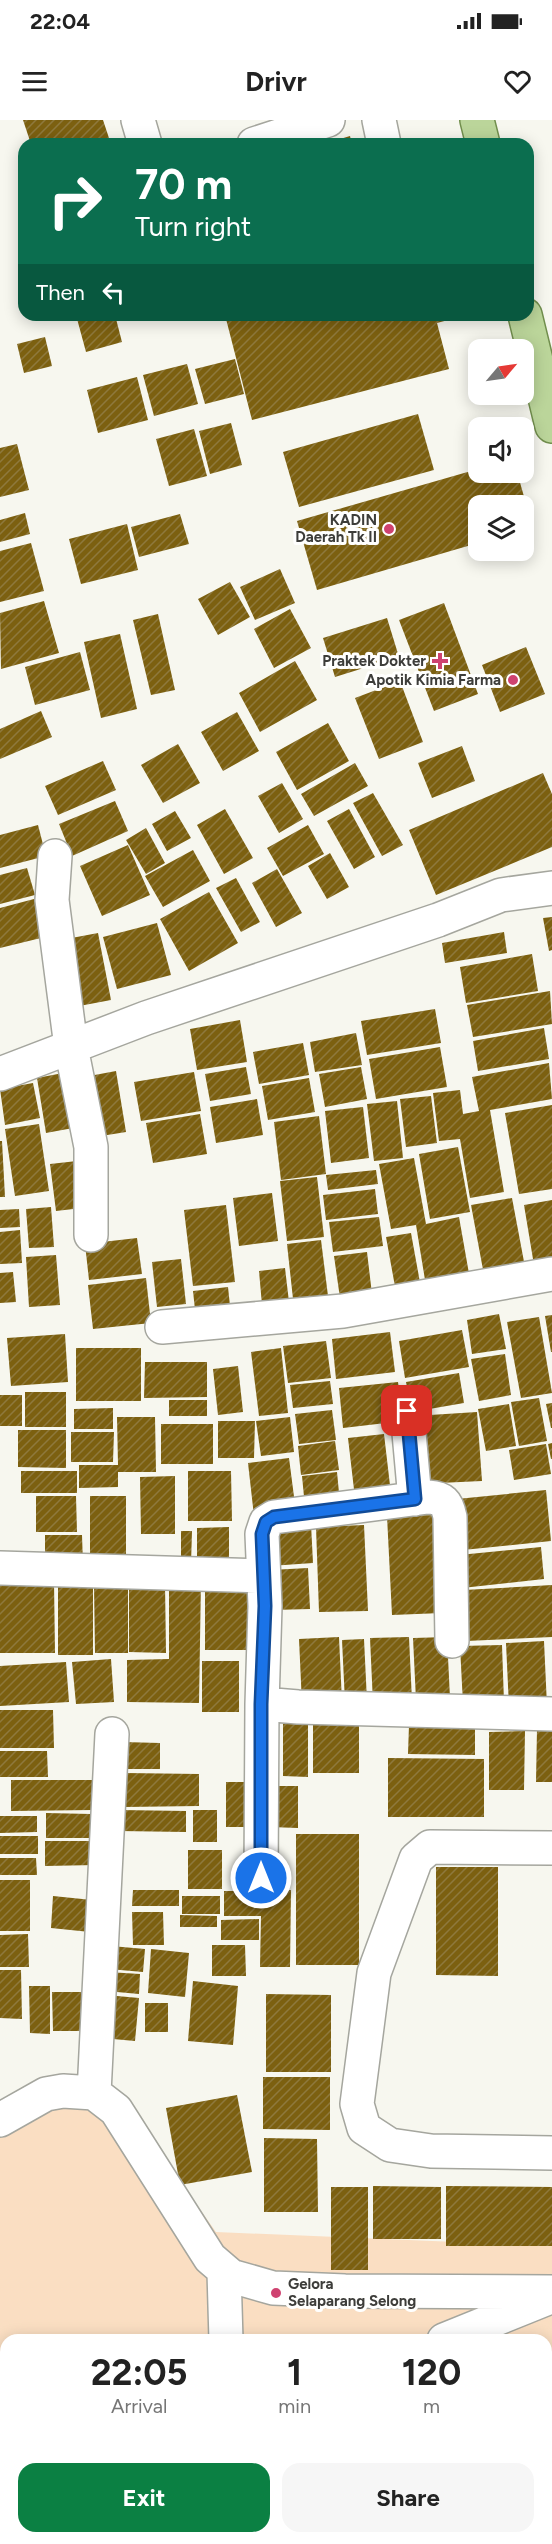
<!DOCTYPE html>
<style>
:root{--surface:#fff;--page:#f6f6f6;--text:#222;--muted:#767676;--accent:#0b8043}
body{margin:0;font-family:Figtree,sans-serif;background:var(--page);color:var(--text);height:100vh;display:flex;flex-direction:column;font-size:22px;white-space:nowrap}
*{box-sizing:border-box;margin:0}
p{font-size:20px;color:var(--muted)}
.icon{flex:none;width:33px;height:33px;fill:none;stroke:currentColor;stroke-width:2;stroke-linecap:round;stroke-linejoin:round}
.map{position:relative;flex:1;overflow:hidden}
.drawer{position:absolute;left:0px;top:2214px;width:552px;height:210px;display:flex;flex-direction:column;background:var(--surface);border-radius:18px 18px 0 0;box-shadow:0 3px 15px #0003}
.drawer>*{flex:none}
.banner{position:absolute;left:18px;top:18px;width:516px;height:183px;border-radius:18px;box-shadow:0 3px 15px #0003;background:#0b6e4f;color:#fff;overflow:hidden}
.needle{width:39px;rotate:61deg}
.controls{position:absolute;left:468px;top:219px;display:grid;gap:12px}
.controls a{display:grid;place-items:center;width:66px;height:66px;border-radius:12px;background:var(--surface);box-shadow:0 3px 15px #0003;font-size:30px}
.pin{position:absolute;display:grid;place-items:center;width:51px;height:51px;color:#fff;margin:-26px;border-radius:12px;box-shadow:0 3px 9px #0006}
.me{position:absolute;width:66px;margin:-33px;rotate:0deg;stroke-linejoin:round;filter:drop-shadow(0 0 4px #0008)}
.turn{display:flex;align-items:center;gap:21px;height:126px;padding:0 18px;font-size:27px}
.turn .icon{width:78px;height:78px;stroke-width:2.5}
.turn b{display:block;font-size:42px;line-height:51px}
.then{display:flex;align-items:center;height:57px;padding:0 18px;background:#0003;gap:12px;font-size:22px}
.eta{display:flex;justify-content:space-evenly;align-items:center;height:102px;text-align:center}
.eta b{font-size:36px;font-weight:700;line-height:42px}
.action{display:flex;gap:12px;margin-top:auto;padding:12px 18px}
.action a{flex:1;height:69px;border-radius:18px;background:var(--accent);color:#fff;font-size:24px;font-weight:700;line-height:69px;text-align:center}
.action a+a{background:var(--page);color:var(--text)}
.status{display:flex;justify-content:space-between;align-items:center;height:42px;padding:0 30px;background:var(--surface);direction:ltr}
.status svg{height:16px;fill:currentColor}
header{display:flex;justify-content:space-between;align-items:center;height:78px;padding:0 18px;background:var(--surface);font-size:27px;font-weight:700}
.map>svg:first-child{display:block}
.park{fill:#fadec2;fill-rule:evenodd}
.building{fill:url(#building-hatch)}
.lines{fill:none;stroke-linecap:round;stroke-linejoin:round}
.minor-casing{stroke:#a5a69e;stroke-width:36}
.major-casing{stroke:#718e4d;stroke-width:36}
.minor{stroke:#fff;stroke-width:33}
.major{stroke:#bbd59a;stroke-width:33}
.route-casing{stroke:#114b97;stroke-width:15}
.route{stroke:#1a73e8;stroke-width:10}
.poi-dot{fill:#cf4270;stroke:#fffffe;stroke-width:2}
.labels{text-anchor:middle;stroke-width:6;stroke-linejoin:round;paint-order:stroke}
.poi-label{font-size:15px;font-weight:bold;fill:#3d3d3a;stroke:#fffffe;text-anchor:end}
</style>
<div class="status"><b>22:04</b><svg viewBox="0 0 49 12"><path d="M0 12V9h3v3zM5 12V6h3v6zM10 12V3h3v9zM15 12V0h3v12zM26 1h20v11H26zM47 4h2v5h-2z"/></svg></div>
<header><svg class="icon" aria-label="menu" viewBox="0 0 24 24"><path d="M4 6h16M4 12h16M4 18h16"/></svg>Drivr<svg class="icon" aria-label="heart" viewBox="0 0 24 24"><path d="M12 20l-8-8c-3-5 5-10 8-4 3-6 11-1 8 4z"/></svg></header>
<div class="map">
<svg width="552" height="2424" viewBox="0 0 552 2424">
<defs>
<pattern id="building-hatch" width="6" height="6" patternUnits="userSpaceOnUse" patternTransform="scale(1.5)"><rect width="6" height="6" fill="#7c6010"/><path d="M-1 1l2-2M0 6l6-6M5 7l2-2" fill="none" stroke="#8e793d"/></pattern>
</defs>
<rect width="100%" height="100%" fill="#f7f7ef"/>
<path class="park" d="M104 1954 216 2112 552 2126V2424H0V2004ZM6 2220H546V2418H6Z"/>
<path class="building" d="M23 0H103L111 24H31Z
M350 16 352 24H327V23Z
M76 195H115L122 222 86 232Z
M225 195H463V196L437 203 449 249 252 300Z
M45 217 52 246 24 253 17 224Z
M235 239 244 274 205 284 195 249Z
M187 244 198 284 154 296 143 255Z
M137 257 148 300 98 313 87 270Z
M418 294 434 350 299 387 283 332Z
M231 303 242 345 210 354 199 311Z
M194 309 207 356 169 366 156 319Z
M17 324 29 370 0 377V328Z
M478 349V352H517L533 408 524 410V386H478V423L317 470 297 401Z
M25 393 30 414 0 422V400Z
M180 394 189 424 139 437 131 407Z
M127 404 138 450 81 464 69 419Z
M31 423 44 471 0 482V431Z
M280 449 295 483 255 500 240 467Z
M230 462 250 497 218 515 198 479Z
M44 481 59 533 1 549 0 493Z
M444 483 478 574 434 591 399 500Z
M290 489 311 528 274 548 254 509Z
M158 494 175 570 151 575 133 500Z
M387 498 399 537 335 557 323 518Z
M120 514 137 589 101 598 84 522Z
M526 527 545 574 500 592 482 545Z
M80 532 90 570 35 585 25 547Z
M295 541 317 580 260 612 239 573Z
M400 561 423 622 379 639 355 578Z
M41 591 52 617 0 639V609Z
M237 592 259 631 223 651 201 612Z
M328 603 349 641 297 670 276 632Z
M178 624 200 663 163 683 141 645Z
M462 626 475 661 432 678 418 643Z
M103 641 116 670 58 695 45 666Z
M355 643 368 666 314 696 301 674Z
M543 653 552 674V727L436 775 409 710Z
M282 663 303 699 279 713 258 676Z
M373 673 403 725 382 736 353 683Z
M115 681 128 711 72 736 59 704Z
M225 689 253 738 224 754 197 705Z
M349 689 375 737 354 749 327 701Z
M175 691 191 718 167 731 152 704Z
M38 705 46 736 0 748V715Z
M308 705 324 734 283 756 267 728Z
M146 708 165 743 146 754 126 720Z
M128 725 150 775 102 796 80 746Z
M193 730 210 761 163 787 145 756Z
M330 733 349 767 327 779 308 746Z
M27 748 35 775 0 784V755Z
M277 749 302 793 276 807 252 763Z
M236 758 260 802 241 812 216 768Z
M209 772 238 823 189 851 160 799Z
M34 779 45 817 0 828V788Z
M552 797V830L549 831 543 798Z
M157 803 171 855 117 869 103 817Z
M504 812 507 833 445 843 442 823Z
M98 813 111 880 74 887 61 820Z
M532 834 538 871 466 883 460 847Z
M550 871 552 904 473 917 467 885Z
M435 889 441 923 367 935 361 901Z
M240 900 247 942 197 950 190 909Z
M544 908 549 939 478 951 473 921Z
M356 913 362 945 315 952 310 922Z
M303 923 309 955 259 964 253 932Z
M440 927 447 967 376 979 369 939Z
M549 943 552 979 490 990 504 1072 470 1078 460 1019 439 1021 433 973 460 970 463 994 479 991 472 957Z
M246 947 251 974 210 981 205 954Z
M361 947 367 979 325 987 319 954Z
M116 951 126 1012 95 1017 84 957Z
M194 952 201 991 141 1001 134 962Z
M63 953 73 1008 46 1013 37 958Z
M309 958 315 992 268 1000 262 966Z
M33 963 40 998 5 1005 0 969Z
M431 976 437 1023 406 1027 400 979Z
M257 979 263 1015 216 1023 210 987Z
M397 981 403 1038 374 1041 367 984Z
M552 985V1069L519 1074 505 993Z
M363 987 369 1038 331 1043 325 991Z
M200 994 207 1034 153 1043 146 1003Z
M319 996 326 1054 281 1060 274 1002Z
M39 1004 49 1071 15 1076 5 1009Z
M0 1021H2L5 1077H0Z
M458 1027 470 1092 430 1099 419 1034Z
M414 1038 426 1104 459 1097 471 1165 427 1172 416 1105 391 1109 379 1044Z
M77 1041 82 1088 56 1091 50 1044Z
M376 1050 378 1064 328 1070 326 1055Z
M317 1057 324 1117 287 1121 280 1061Z
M375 1069 378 1094 326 1100 323 1075Z
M272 1073 278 1121 239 1126 233 1078Z
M512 1078 525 1147 484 1155 471 1085Z
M552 1080V1141L534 1145 524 1085Z
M226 1085 235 1162 193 1166 184 1090Z
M51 1087 54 1127 29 1128 26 1089Z
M19 1089 20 1107 0 1108V1090Z
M379 1097 383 1126 333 1132 329 1102Z
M20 1110 22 1143 0 1144V1112Z
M411 1113 421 1168 396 1172 386 1117Z
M137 1118 142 1154 89 1160 85 1124Z
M321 1120 329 1184 294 1188 287 1124Z
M367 1132 372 1174 340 1178 334 1136Z
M56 1135 60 1185 29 1187 26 1137Z
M181 1139 186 1184 157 1187 152 1142Z
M285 1148 289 1182 262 1185 259 1151Z
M13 1152 16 1182 0 1183V1153Z
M146 1158 151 1203 93 1209 88 1165Z
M228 1167 231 1195 196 1199 193 1171Z
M499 1194 506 1229 472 1234 467 1200Z
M552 1195V1232H551L545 1196Z
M539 1197 552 1273 521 1278 507 1202Z
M462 1210 469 1247 405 1258 399 1221Z
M390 1212 395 1252 336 1259 332 1219Z
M65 1214 68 1262 11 1266 7 1218Z
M326 1221 331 1258 288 1263 283 1226Z
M76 1228H141V1281H76Z
M281 1228 288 1293 259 1296 251 1232Z
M505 1234 511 1275 479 1281 471 1239Z
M145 1242H207V1277L144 1278Z
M238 1246 243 1292 218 1295 213 1249Z
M459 1253 464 1283 412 1292 406 1262Z
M330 1261 333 1284 293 1288 290 1265Z
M398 1262 403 1301 343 1308 339 1268Z
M25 1272H66V1307H25Z
M0 1275H22V1306H0Z
M539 1278 547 1321 519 1326 511 1282Z
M169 1280H207V1296H169Z
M552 1283V1308H551L546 1284Z
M509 1284 516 1326 486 1331 478 1289Z
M113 1288V1309H74V1289Z
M332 1290 336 1320 299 1324 295 1294Z
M477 1292 482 1361 418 1364 414 1296Z
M117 1297H155L156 1352H118V1367L79 1368V1345H118Z
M290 1297 294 1332 261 1336 256 1301Z
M218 1301H255L254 1338H218Z
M161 1304H213V1344H161Z
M18 1310H66V1348L18 1347Z
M71 1312H114L113 1342H71Z
M384 1314 391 1374 355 1378 348 1318Z
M335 1321 339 1350 301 1355 298 1326Z
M552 1323V1339H551L548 1324Z
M546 1324 551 1354 514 1360 509 1330Z
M289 1338 296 1392 254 1396 248 1343Z
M21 1351H77V1373H21Z
M188 1351H231L232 1401H188Z
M337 1352 340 1383 305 1387 302 1356Z
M175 1356V1414H141L140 1357Z
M546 1370 551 1421 463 1430 457 1379Z
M36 1376H76L77 1412H36Z
M90 1376H126V1446H90Z
M438 1395 442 1493 392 1495 387 1396Z
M311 1404 313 1443 270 1446 268 1406Z
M364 1405 368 1491 319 1492 316 1407Z
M229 1407V1449L197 1450V1408Z
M181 1411H192L191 1444H181Z
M45 1415H82L83 1444H45Z
M541 1427 544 1459 462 1468 459 1435Z
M308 1448 310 1489 273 1490 271 1450Z
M58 1459H93V1535H58Z
M169 1460H201L199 1583 127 1582V1540L169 1539Z
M205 1460H248L249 1530H205Z
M0 1462H54L55 1533H0Z
M129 1464H165L166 1533 129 1532Z
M94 1465H128V1533H95Z
M552 1465V1517L466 1521 464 1470Z
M339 1517 342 1582 302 1584 299 1519Z
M409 1517 412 1581 373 1583 370 1518Z
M447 1517 450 1578 416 1580 413 1518Z
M364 1519 367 1581 345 1582 342 1520Z
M544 1521 547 1586 509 1587 506 1523Z
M502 1525 504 1582 463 1584 460 1526Z
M111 1539 114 1582 76 1584 72 1542Z
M202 1541H239V1592H202Z
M66 1542 69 1582 0 1586V1546Z
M0 1590H53L54 1628H0Z
M283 1604H308V1657L283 1656Z
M313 1604H359V1653H313Z
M409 1605H475V1635L408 1634Z
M537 1609H552V1662H536Z
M525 1611 524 1670H489V1612Z
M123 1622 160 1623V1649H123Z
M0 1631H47L48 1657H0Z
M388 1638 484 1639V1697H388Z
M125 1653 199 1654V1686L125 1687Z
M11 1660H93V1690L11 1691Z
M226 1662H256V1707H226Z
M270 1666H298V1708L270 1707Z
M119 1690 186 1691V1712L119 1711Z
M193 1690H217V1722H193Z
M46 1693 91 1694V1718H46Z
M0 1696H37V1712L0 1713Z
M296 1714H359V1845H296Z
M0 1716H38V1734H0Z
M45 1721H95L96 1745 45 1746Z
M188 1730H222V1769H188Z
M0 1738H36L37 1755H0Z
M436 1747H498V1856L436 1855Z
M0 1760H30V1811H0Z
M133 1770H179V1786H132Z
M291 1770 290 1847H260L261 1796H224V1771H260L261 1784V1771Z
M53 1776 92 1780 90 1812 51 1808Z
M182 1776H220V1794H182Z
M132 1792H163L164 1825H133Z
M180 1795 217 1796V1807H180Z
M259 1799V1820H221V1800Z
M28 1814 29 1847H0V1815Z
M212 1825H245L246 1856H212Z
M111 1826 145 1829 143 1852 109 1849Z
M151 1829 189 1833 185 1877 148 1873Z
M0 1850H21L22 1899 0 1898Z
M108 1852 140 1854 139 1874 106 1871Z
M193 1861 238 1866 233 1925 188 1921Z
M29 1866H50V1914L30 1913Z
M52 1872H89L90 1911H53Z
M266 1874 331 1875V1952H266Z
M106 1875 139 1878 135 1921 102 1918Z
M145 1883H168V1912H145Z
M263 1957H330V2010L263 2009Z
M237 1975 252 2052 180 2065 166 1988Z
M264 2018 317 2019 318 2092H264Z
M373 2066 441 2067V2119H373Z
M446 2066 552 2067V2126H446Z
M331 2067H368V2150H331Z"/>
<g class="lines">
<g class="minor-casing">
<path id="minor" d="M138 0 145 24
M379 0 384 24
M254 24 328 0
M55 736 52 780 71 927 91 1027V1115
M0 954 146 898 438 800 501 775 552 768
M162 1207 343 1191 552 1154
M407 1291 415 1379
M0 1448 263 1456
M262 1584 298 1587 552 1594
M552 1728 430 1727 416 1739 374 1853 357 1984 364 2008 390 2025 431 2031 552 2033
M261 1758 262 1584 265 1486 262 1414 266 1402 274 1397 428 1377C443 1378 447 1382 450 1397L452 1521
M94 1973 112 1614
M0 2000 46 1974 63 1971 94 1973 116 1990 210 2138 231 2156 273 2168 345 2171 552 2172
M224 2152 226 2220
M444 2220 548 2178
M0 2406 6 2403"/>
</g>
<g class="major-casing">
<path id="major" d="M477 0 483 24
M525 195 552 306"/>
</g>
<use href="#minor" class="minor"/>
<use href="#major" class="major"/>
</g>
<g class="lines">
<g class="route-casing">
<path id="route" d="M261 1758V1584L265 1486 262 1414 266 1402 274 1397 415 1379 407 1291"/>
</g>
<use href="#route" class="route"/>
</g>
<g class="poi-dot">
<circle cx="389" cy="409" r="6"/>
<path d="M437 532h6v6h6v6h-6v6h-6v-6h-6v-6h6z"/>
<circle cx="513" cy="560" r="6"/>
<circle cx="276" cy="2173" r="6"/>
</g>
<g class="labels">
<g class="poi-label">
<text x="377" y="405">KADIN<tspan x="377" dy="17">Daerah Tk II</tspan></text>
<text x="426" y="546">Praktek Dokter</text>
<text x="501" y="565">Apotik Kimia Farma</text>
<text x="288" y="2169" text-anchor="start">Gelora<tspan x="288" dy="17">Selaparang Selong</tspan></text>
</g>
</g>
</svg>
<div class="controls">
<a><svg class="needle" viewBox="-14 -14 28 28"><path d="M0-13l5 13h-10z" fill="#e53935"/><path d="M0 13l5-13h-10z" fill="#767676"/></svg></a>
<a><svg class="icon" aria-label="sound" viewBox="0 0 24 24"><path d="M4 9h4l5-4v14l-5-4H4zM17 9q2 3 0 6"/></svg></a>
<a><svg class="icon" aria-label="layers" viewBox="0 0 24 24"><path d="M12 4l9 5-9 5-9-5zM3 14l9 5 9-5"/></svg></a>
</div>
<div class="pin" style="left:407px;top:1291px;background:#d93025"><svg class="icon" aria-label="arrive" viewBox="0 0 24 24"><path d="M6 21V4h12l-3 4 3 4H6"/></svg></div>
<svg class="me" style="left:261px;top:1758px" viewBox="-20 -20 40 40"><circle r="17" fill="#1a73e8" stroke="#fff" stroke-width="3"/><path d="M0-11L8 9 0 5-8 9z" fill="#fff"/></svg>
<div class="banner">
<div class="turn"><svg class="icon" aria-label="right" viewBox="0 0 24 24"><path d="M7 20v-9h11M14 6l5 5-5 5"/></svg><div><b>70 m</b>Turn right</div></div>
<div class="then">Then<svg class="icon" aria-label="left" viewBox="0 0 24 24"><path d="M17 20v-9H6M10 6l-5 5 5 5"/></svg></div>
</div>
<section class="drawer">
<div class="eta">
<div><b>22:05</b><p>Arrival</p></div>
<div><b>1</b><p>min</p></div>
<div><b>120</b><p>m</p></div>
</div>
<div class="action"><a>Exit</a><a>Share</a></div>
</section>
</div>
